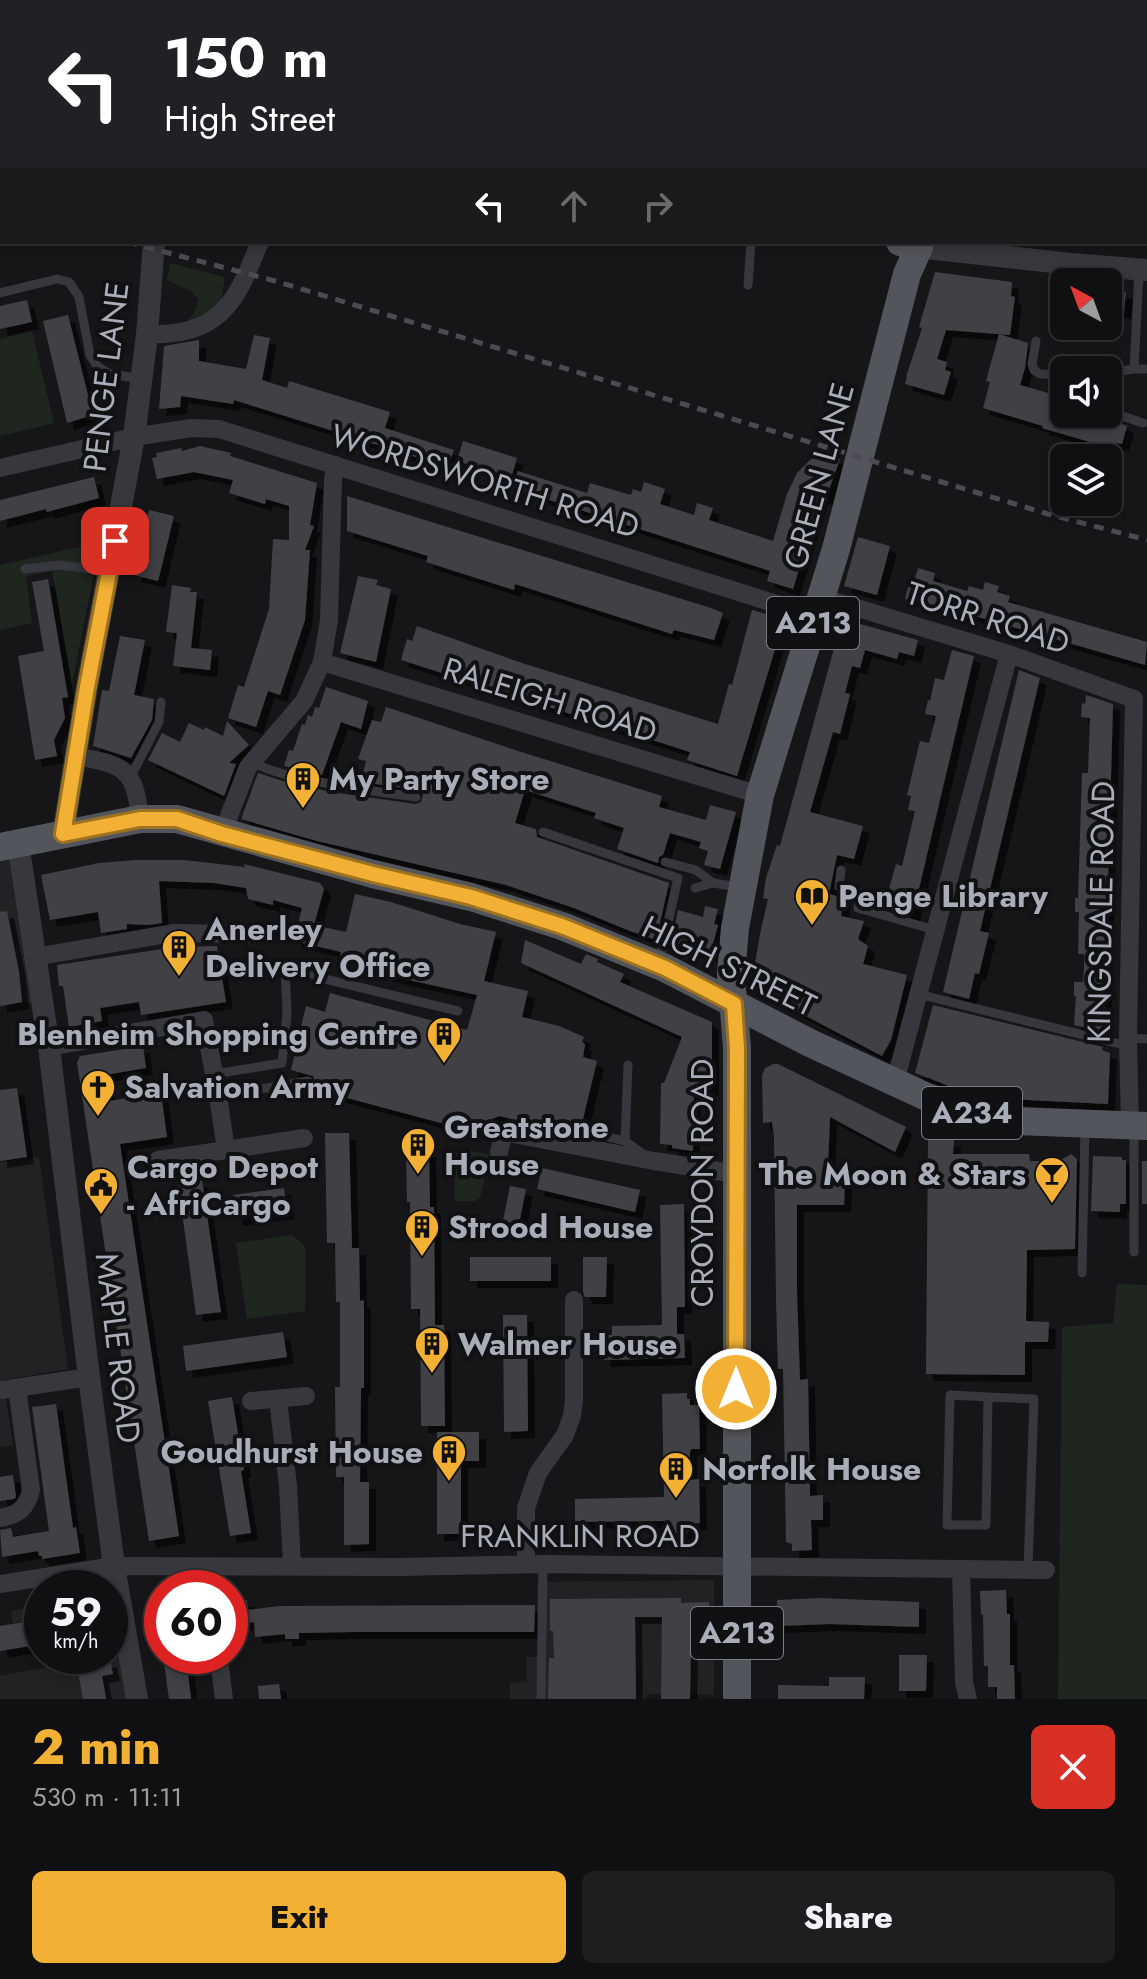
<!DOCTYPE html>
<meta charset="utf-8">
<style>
:root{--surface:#101012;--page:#1e1e20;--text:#f1f3f6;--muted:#9c9d9f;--line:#303032;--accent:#f2b134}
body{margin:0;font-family:Jost,sans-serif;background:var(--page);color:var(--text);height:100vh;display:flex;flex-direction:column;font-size:30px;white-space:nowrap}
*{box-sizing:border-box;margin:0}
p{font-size:26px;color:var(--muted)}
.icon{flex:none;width:44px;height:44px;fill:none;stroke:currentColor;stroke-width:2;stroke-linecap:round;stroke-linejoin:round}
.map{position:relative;height:1699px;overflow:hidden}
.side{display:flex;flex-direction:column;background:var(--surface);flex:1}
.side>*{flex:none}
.banner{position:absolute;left:0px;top:0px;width:1148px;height:244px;box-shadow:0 4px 12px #0003,0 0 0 2px var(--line);background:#202124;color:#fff;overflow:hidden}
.needle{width:52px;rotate:319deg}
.tools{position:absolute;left:1050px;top:268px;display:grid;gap:16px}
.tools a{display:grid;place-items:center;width:72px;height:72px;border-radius:12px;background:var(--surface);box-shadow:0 4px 12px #0003,0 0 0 2px var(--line);font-size:40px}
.speed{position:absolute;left:24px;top:1570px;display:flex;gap:16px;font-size:40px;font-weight:700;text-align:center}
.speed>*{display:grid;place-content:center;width:104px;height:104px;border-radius:50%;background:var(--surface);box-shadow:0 4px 12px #0003,0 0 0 2px var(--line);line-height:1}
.speed small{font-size:20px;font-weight:400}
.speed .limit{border:12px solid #d22;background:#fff;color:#111}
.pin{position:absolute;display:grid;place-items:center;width:68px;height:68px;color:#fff;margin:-34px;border-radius:16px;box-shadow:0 4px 12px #0006}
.me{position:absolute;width:88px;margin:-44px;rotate:0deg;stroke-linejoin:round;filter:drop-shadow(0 0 6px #0008)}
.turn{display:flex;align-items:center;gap:28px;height:168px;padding:0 32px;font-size:36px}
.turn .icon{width:104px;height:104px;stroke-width:2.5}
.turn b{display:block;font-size:56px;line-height:68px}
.lanes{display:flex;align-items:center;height:76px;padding:0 32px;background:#0003;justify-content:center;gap:40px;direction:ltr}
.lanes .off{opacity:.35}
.round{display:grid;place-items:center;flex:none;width:84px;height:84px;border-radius:12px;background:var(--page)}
.overview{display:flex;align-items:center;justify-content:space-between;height:136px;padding:0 32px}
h1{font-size:48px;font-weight:800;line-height:60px;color:var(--accent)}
.cta{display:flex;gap:16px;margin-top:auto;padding:16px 32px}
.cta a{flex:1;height:92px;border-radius:12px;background:var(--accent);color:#111;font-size:32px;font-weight:800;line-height:92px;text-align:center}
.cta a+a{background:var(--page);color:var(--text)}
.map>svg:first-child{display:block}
.built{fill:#222225}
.green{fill:#1e261f}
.building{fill:#404145;filter:url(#shadow)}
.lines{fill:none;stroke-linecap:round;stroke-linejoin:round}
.service{stroke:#37383d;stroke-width:9}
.minor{stroke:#37383d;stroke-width:18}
.tertiary{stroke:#37383d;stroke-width:22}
.primary{stroke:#53555c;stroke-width:28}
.rail{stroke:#4a4c52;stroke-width:5;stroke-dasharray:10 8;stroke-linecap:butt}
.route-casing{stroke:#9d7322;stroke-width:20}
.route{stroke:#f2b134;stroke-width:14}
.labels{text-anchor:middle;stroke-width:8;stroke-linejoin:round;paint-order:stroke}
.shield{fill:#111113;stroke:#7b7e86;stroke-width:2}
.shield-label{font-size:30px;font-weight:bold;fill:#a8adb8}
.street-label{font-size:32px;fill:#a8adb8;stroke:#111113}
.poi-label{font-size:32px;font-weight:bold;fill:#a8adb8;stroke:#111113;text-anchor:start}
</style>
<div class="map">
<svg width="1147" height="1699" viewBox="0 0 1147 1699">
<defs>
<filter id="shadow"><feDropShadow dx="7" dy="7" stdDeviation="0" flood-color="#0009"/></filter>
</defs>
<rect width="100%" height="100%" fill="#161618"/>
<path class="built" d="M18 843 41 1001 0 1007V847Z
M39 1157 68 1369 3 1380 13 1445 0 1447V1162Z
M714 1580V1695L647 1694 646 1699H510V1683L527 1682 526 1657H537V1582Z
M129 1652 137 1699H0V1676Z"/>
<path class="green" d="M170 263 225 277 221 302 193 324 188 319 193 315 199 300 191 291 167 280Z
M32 331 54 423 0 436V339Z
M102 533 72 684 52 571 26 576 32 623 0 630V565L84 546 96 540Z
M464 1149 491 1155 480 1198 475 1201H455V1153H463Z
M292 1235 305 1246V1311L247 1319 236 1243Z
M1117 1284 1147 1285V1699H1058L1062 1327 1113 1323Z
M42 1593V1618L13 1623 11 1611 37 1606 35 1594Z"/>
<path class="building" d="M935 272 1012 282 1011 296 1015 297 1010 335 946 330 937 359 947 362 945 370 951 372 944 395 905 384 907 377H906L922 328 919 327Z
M1108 291 1126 292 1124 312 1108 310Z
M27 300 32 322 0 329V306Z
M68 315 93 415 67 423 43 321Z
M999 334 1028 343 1025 368 1020 385 1052 394 1055 382H1064V414H1101L1106 418 1127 426 1122 444 1116 443 1114 449 1042 428 1043 426 983 408 990 382 986 381Z
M254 335 270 338 262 380 287 388 289 381 390 412 385 428 454 450 448 467 234 400 233 404 181 396 180 407 159 409 164 346 199 340V361L246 369Z
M463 441 517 458 511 478 457 461Z
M200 446 231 453 230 456 317 483 310 525 314 526 305 550H310L305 620 280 695 268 691 256 727 228 718 238 685 244 687 269 609 273 539 289 540V506L266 499 265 504 229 493 233 480 194 472 157 479 152 458 157 457 156 453 181 448 182 451Z
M827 455 840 459 826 498 821 497 793 589 767 581 770 571 512 488 518 471 587 493 590 483 631 495 633 489 641 492 644 482 665 489 660 504 694 515 697 503 713 508 709 520 773 541 787 494 797 473 811 459Z
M94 477 99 498 47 512 46 509 0 521V500Z
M347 496 711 608 723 613 714 640 674 630 672 634 515 584 514 590 426 562 428 556 347 531Z
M149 510 174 516 158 581 134 575 137 562 132 560 142 520 146 521Z
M858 537 890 546 877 595 844 586Z
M918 568 935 573 933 581 967 591 969 586 983 590 985 582 999 586 997 592 1010 596 1008 602 1147 642 1145 665 961 612 905 599 910 580 914 581Z
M358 576 378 580 376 585 391 589 376 662 340 653Z
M48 579 68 697 62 698 65 718 54 740 57 756 35 760 18 656 44 651 32 582Z
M172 585 191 588 190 592H197L191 648 212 650 210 670 173 666 177 633 166 632Z
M752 610 784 619 737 776 687 760 690 752 401 660 407 639 412 641 417 626 522 663 718 724 729 684 732 685Z
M842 619 918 640 914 656 899 652 897 659 865 650 860 668 852 666 845 693 850 694 840 734 833 732 810 812 863 826 854 859 837 855 829 894 844 898 841 916 864 921 858 939 868 946 863 964 907 975 891 1040 882 1056 758 991 752 981 760 934 768 899 763 898 766 878 777 845 780 846Z
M120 636 145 640 134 695 154 699 152 720 131 758 93 746 102 690 109 691Z
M952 650 974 656 913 914 884 907 896 864 902 866 915 811 908 810 911 796 907 795 920 741 929 743 936 716 925 714 928 700 930 701 935 678 944 680Z
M1019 670 1040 678 980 931 989 933 979 974 975 973 969 999 943 992Z
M326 687 368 701 361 729 341 722 322 775 284 766 289 750 293 751 302 724 305 725 308 715 312 717 315 707 319 708Z
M1086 695 1113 704 1104 1032 1074 1025 1076 996H1074V982H1083L1084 968V954H1078L1079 912H1075V898H1078L1082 773H1088L1090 718 1081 717 1082 703 1085 704Z
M386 707 515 750 662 796 659 807 706 820 710 805 736 812 720 869 704 865 708 851 699 848 701 842 670 833 663 855 659 857 658 863 617 849 624 828 594 818 596 813 525 790 515 823 536 829 537 837 669 883 656 940 630 931 574 908 506 885 317 841 241 819 258 773 283 781 331 792 415 804 421 802 423 795 418 790 361 782 366 761 358 759 372 720 381 722Z
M227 721 249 745 229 763 236 764 224 796 148 760 162 733 180 742 189 723 204 730 205 727 223 736Z
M135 860H184L245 867 244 864 320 883 324 889 314 925 346 932 355 894 391 902 460 924 496 932 484 981 528 991 522 1017 559 1026 584 1037 582 1042 585 1044 583 1057 597 1061 582 1123 574 1125 573 1133 499 1116 467 1130 310 1088 315 1083 313 1076 291 1070 306 1006 325 1012 330 993 467 1030 477 995 386 975 388 967 340 956 341 952 294 941 302 908 273 900V905L248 899 246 888 214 883 159 881 162 923 148 925 127 924V929L101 933 98 912 50 920 41 875 99 863Z
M705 906 718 909 714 924 718 925 710 955 671 945 678 910 703 917Z
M7 911 19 972 22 1002 0 1006V912Z
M525 940 581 964 586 954 598 959 597 962 624 974 620 982 712 1022V1089L694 1087 693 1151 672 1148V1145L660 1144 661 1083H664L682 1037 521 963Z
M217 946 226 1002 141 1015 139 1002 100 1008 102 1021 69 1027 63 986H59L57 965 175 947Z
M933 1005 1103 1047 1102 1050 1110 1053 1108 1104 986 1098 958 1090 929 1078V1077L928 1078 915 1073Z
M143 1046 146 1068 105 1075 109 1101 161 1093 167 1137 120 1144 179 1536 149 1541 77 1063 80 1056Z
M773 1064H778L906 1127 895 1152 830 1117 828 1167H830V1182H845L844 1205H797V1293L800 1380 808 1379 810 1496 823 1495V1520H811L812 1550 792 1551V1544L786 1542 783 1369H778L776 1300 774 1136 772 1122 763 1123 762 1075 765 1068Z
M17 1088 27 1157 0 1161V1090Z
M325 1133H349L352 1248H359L360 1301 364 1300V1388H361L360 1482H369V1544L344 1545V1477H336L335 1387H340V1302H336L335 1243H327Z
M928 1140H954L953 1154H1029L1030 1161H1059L1071 1154 1077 1159 1075 1249 1027 1250 1026 1321 1049 1322 1048 1342H1025V1375L926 1374Z
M406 1150H429L430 1207H434L435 1325H444L445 1426H421L420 1309H411L410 1202H407Z
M1093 1156 1122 1157V1160H1126V1204H1120V1212L1091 1211Z
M1142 1161H1147V1204H1142Z
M542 1168 640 1190 635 1212 537 1189Z
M202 1180 221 1312 196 1315 178 1183Z
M510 1186 526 1189 518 1229 502 1226Z
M284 1188 287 1212 236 1219 233 1195Z
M684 1204 685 1307H677V1334H684L685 1358 604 1360 603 1335H612V1326L662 1325 660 1205Z
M470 1257H551V1281H470Z
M583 1257H607L606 1297H585L583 1292Z
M503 1315H527L528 1431 504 1432Z
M283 1332 287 1357 186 1371 183 1346Z
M687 1393V1399H690V1405H699L700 1449H691L690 1452V1480L699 1479 700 1523 691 1524V1526L688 1527V1533H664V1521L575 1522V1499L664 1497 662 1394Z
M232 1397 244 1470 241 1471 251 1533 230 1536 208 1401Z
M56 1404 73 1528 76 1527 80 1553 42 1559V1556H39L38 1551 2 1557 0 1530 11 1528 13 1537 49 1531 32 1407Z
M437 1432H479V1461H461V1534H437Z
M13 1475 16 1497 14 1499 0 1501V1477Z
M1006 1590 1007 1614H1010V1665H1014L1015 1699H997V1687H988V1666H984L983 1614 981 1615 980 1591Z
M681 1598V1603L709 1602V1636H691L690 1699H661L662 1617H635L636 1699H548L549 1658H554L553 1631H550V1599Z
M820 1598 919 1602V1627L830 1624 778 1626 777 1600Z
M247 1600 248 1610 279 1606 535 1605 534 1632H352L299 1633V1639H285V1634L255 1637 254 1622 230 1626V1602Z
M42 1619V1644L0 1651V1626Z
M899 1655H927L926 1691H899Z
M163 1656H186L191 1699H169Z
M110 1660 113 1674 102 1676 106 1699H83L77 1666Z
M829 1677H865L864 1699H778V1685L829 1686Z
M279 1684 281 1699H259L258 1686Z"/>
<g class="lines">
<path class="service" d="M748 285 751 242
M0 293 57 279 69 282 79 297 90 355 97 366 110 374 142 379
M1036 341 1032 364 1034 370 1040 374 1064 375
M1134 369H1147
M1108 373 1134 369 1139 271
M1108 411 1143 423
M25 569 59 565 109 571
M252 762C269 771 287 775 305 779 342 787 379 792 416 797
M130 778 159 722 161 702
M543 832 678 878 659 962
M665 862 696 870 713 883 739 887
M841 870 839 887 861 893 858 908 935 930
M695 888 713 883
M918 994 1128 1046
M1128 1038 1147 1039
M215 1074 282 1063 287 1014 285 965 329 980 458 1011
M218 1096 308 1081
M1134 1129V1252
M580 1130 625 1141 643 1154
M625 1141 628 1065
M1082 1273 1085 1128
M950 1395 988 1397 986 1525H947Z
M988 1397 1034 1399 1028 1569
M541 1699 543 1564"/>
<path class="minor" d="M20 0 21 2
M202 0 203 2
M366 0 367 2
M530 0 531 2
M706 0 707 2
M909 0 910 2
M147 335C159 334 173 334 185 331 231 322 244 280 260 242
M0 468 134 437 191 428 219 429 815 616
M821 597 1009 654 1134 699 1128 1038 1130 1126
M322 662 760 795
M76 756C124 765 135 768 140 819
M222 834 248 767 304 701 322 662 329 620 333 479 336 465
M35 957 173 933 248 934
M49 1047 204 1020 218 1096 226 1150 158 1160
M895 1082 1009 654
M226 1150 304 1138
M499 1152 504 1132 654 1161 736 1174
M2 1390 89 1377
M278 1399 288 1486 292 1565
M251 1401 306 1396
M0 1518C18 1515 27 1508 31 1490L17 1388
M526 1564V1508L538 1473 565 1435 572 1416 574 1400V1300
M961 1569 964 1682 968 1699
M0 1584 114 1566 398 1567 543 1564 1046 1570
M220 1667 224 1699"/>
<path class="tertiary" d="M1013 2 1014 0
M921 242 919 247 936 249 1071 264 1147 270
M63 834 87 687 134 437 147 335 154 242
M18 843 49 1047 89 1377 114 1566 137 1699"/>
<path class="primary" d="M0 95 2 96
M0 847 140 819H177L373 874 471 897 562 926 665 968 810 1043 927 1097 972 1113 1013 1121 1147 1126
M737 1699V1048L731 974 735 928 760 795 836 549 907 274 919 247 900 242"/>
<path class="rail" d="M0 203H2
M127 242 275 281 1048 514 1147 540"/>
</g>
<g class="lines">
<g class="route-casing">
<path id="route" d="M115 541 87 687 63 834 140 819H177L222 834 373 874 471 897 562 926 665 968 734 1004 737 1048 736 1389"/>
</g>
<use href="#route" class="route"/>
</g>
<defs>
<g id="building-pin" transform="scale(1.8)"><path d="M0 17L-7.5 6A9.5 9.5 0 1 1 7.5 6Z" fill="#f2b134" stroke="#111113"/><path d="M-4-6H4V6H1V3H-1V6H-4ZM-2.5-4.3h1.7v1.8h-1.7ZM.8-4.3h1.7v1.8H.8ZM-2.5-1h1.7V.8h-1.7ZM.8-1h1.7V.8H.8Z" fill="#111"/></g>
<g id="library-pin" transform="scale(1.8)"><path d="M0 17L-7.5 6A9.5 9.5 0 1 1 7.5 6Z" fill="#f2b134" stroke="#111113"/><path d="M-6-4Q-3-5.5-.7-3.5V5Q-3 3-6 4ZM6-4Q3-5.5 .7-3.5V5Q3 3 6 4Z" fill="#111"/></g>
<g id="church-pin" transform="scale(1.8)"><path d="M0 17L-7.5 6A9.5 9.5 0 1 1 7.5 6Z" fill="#f2b134" stroke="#111113"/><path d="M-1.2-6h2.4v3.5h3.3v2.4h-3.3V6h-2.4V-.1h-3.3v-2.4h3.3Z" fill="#111"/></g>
<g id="bar-pin" transform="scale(1.8)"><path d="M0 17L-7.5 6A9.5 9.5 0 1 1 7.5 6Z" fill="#f2b134" stroke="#111113"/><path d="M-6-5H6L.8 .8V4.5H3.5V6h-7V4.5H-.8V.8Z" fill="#111"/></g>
<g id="civic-pin" transform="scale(1.8)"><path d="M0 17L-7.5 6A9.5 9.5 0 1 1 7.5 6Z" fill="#f2b134" stroke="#111113"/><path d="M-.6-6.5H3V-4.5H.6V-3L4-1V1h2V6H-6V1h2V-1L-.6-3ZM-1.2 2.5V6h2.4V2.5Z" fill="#111"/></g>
</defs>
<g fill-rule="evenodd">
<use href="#building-pin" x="303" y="779"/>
<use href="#library-pin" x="812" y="896"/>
<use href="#building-pin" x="179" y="947"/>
<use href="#building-pin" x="444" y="1034"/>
<use href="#church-pin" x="98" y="1087"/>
<use href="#building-pin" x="418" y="1145"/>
<use href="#bar-pin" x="1052" y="1174"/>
<use href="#civic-pin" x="101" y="1185"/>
<use href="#building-pin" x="422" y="1227"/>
<use href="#building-pin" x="432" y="1344"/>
<use href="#building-pin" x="449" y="1452"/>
<use href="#building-pin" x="676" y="1469"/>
</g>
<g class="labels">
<g class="shield">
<rect x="767" y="597" width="92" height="52" rx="6"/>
<rect x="922" y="1087" width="100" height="52" rx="6"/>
<rect x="691" y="1607" width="92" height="52" rx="6"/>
</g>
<g class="shield-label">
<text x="813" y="633">A213</text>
<text x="972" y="1123">A234</text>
<text x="737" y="1643">A213</text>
</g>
<g class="street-label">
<text transform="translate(106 377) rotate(-83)" y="11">PENGE LANE</text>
<text transform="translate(819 476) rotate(-75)" y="11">GREEN LANE</text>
<text transform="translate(485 481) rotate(17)" y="11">WORDSWORTH ROAD</text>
<text transform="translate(988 618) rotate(18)" y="11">TORR ROAD</text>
<text transform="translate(550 700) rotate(17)" y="11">RALEIGH ROAD</text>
<text transform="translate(1101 912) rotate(-89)" y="11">KINGSDALE ROAD</text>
<text transform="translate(729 966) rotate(26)" y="11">HIGH STREET</text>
<text transform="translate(702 1183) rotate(-90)" y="11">CROYDON ROAD</text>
<text transform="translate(118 1348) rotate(83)" y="11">MAPLE ROAD</text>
<text x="580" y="1547">FRANKLIN ROAD</text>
</g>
<g class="poi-label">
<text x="329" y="790">My Party Store</text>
<text x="838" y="907">Penge Library</text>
<text x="205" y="940">Anerley<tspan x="205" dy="37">Delivery Office</tspan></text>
<text x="418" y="1045" text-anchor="end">Blenheim Shopping Centre</text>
<text x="124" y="1098">Salvation Army</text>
<text x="444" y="1138">Greatstone<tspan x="444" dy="37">House</tspan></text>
<text x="127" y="1178">Cargo Depot<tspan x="127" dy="37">- AfriCargo</tspan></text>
<text x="1026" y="1185" text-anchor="end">The Moon &amp; Stars</text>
<text x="448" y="1238">Strood House</text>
<text x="458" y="1355">Walmer House</text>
<text x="423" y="1463" text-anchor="end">Goudhurst House</text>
<text x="702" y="1480">Norfolk House</text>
</g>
</g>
</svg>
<div class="tools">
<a><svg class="needle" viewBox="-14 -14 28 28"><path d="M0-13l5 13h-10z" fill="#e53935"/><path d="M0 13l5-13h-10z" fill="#9c9d9f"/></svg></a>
<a><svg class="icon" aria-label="sound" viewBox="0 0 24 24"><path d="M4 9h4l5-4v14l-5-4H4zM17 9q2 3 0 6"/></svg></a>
<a><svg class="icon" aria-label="layers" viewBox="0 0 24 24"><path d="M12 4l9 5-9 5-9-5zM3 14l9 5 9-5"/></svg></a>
</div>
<div class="speed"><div>59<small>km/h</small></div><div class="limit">60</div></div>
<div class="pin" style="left:115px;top:541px;background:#d93025"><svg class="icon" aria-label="arrive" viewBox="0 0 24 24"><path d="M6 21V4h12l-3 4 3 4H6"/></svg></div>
<svg class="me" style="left:736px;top:1389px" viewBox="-20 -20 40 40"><circle r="17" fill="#f2b134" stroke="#fff" stroke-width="3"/><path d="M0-11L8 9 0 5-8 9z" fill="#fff"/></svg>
<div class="banner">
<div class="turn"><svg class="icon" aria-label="left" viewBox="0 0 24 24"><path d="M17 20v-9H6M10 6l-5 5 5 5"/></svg><div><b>150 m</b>High Street</div></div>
<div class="lanes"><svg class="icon" aria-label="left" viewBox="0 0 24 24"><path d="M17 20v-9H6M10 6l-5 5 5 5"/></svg><svg class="icon off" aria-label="ahead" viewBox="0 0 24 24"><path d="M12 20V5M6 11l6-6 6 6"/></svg><svg class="icon off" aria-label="right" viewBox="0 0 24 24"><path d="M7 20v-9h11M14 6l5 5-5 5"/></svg></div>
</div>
</div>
<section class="side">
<div class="overview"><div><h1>2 min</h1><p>530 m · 11:11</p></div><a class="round" style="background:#d93025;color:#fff"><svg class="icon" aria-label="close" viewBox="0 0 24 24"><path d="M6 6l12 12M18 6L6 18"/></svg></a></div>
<div class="cta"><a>Exit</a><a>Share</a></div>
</section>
